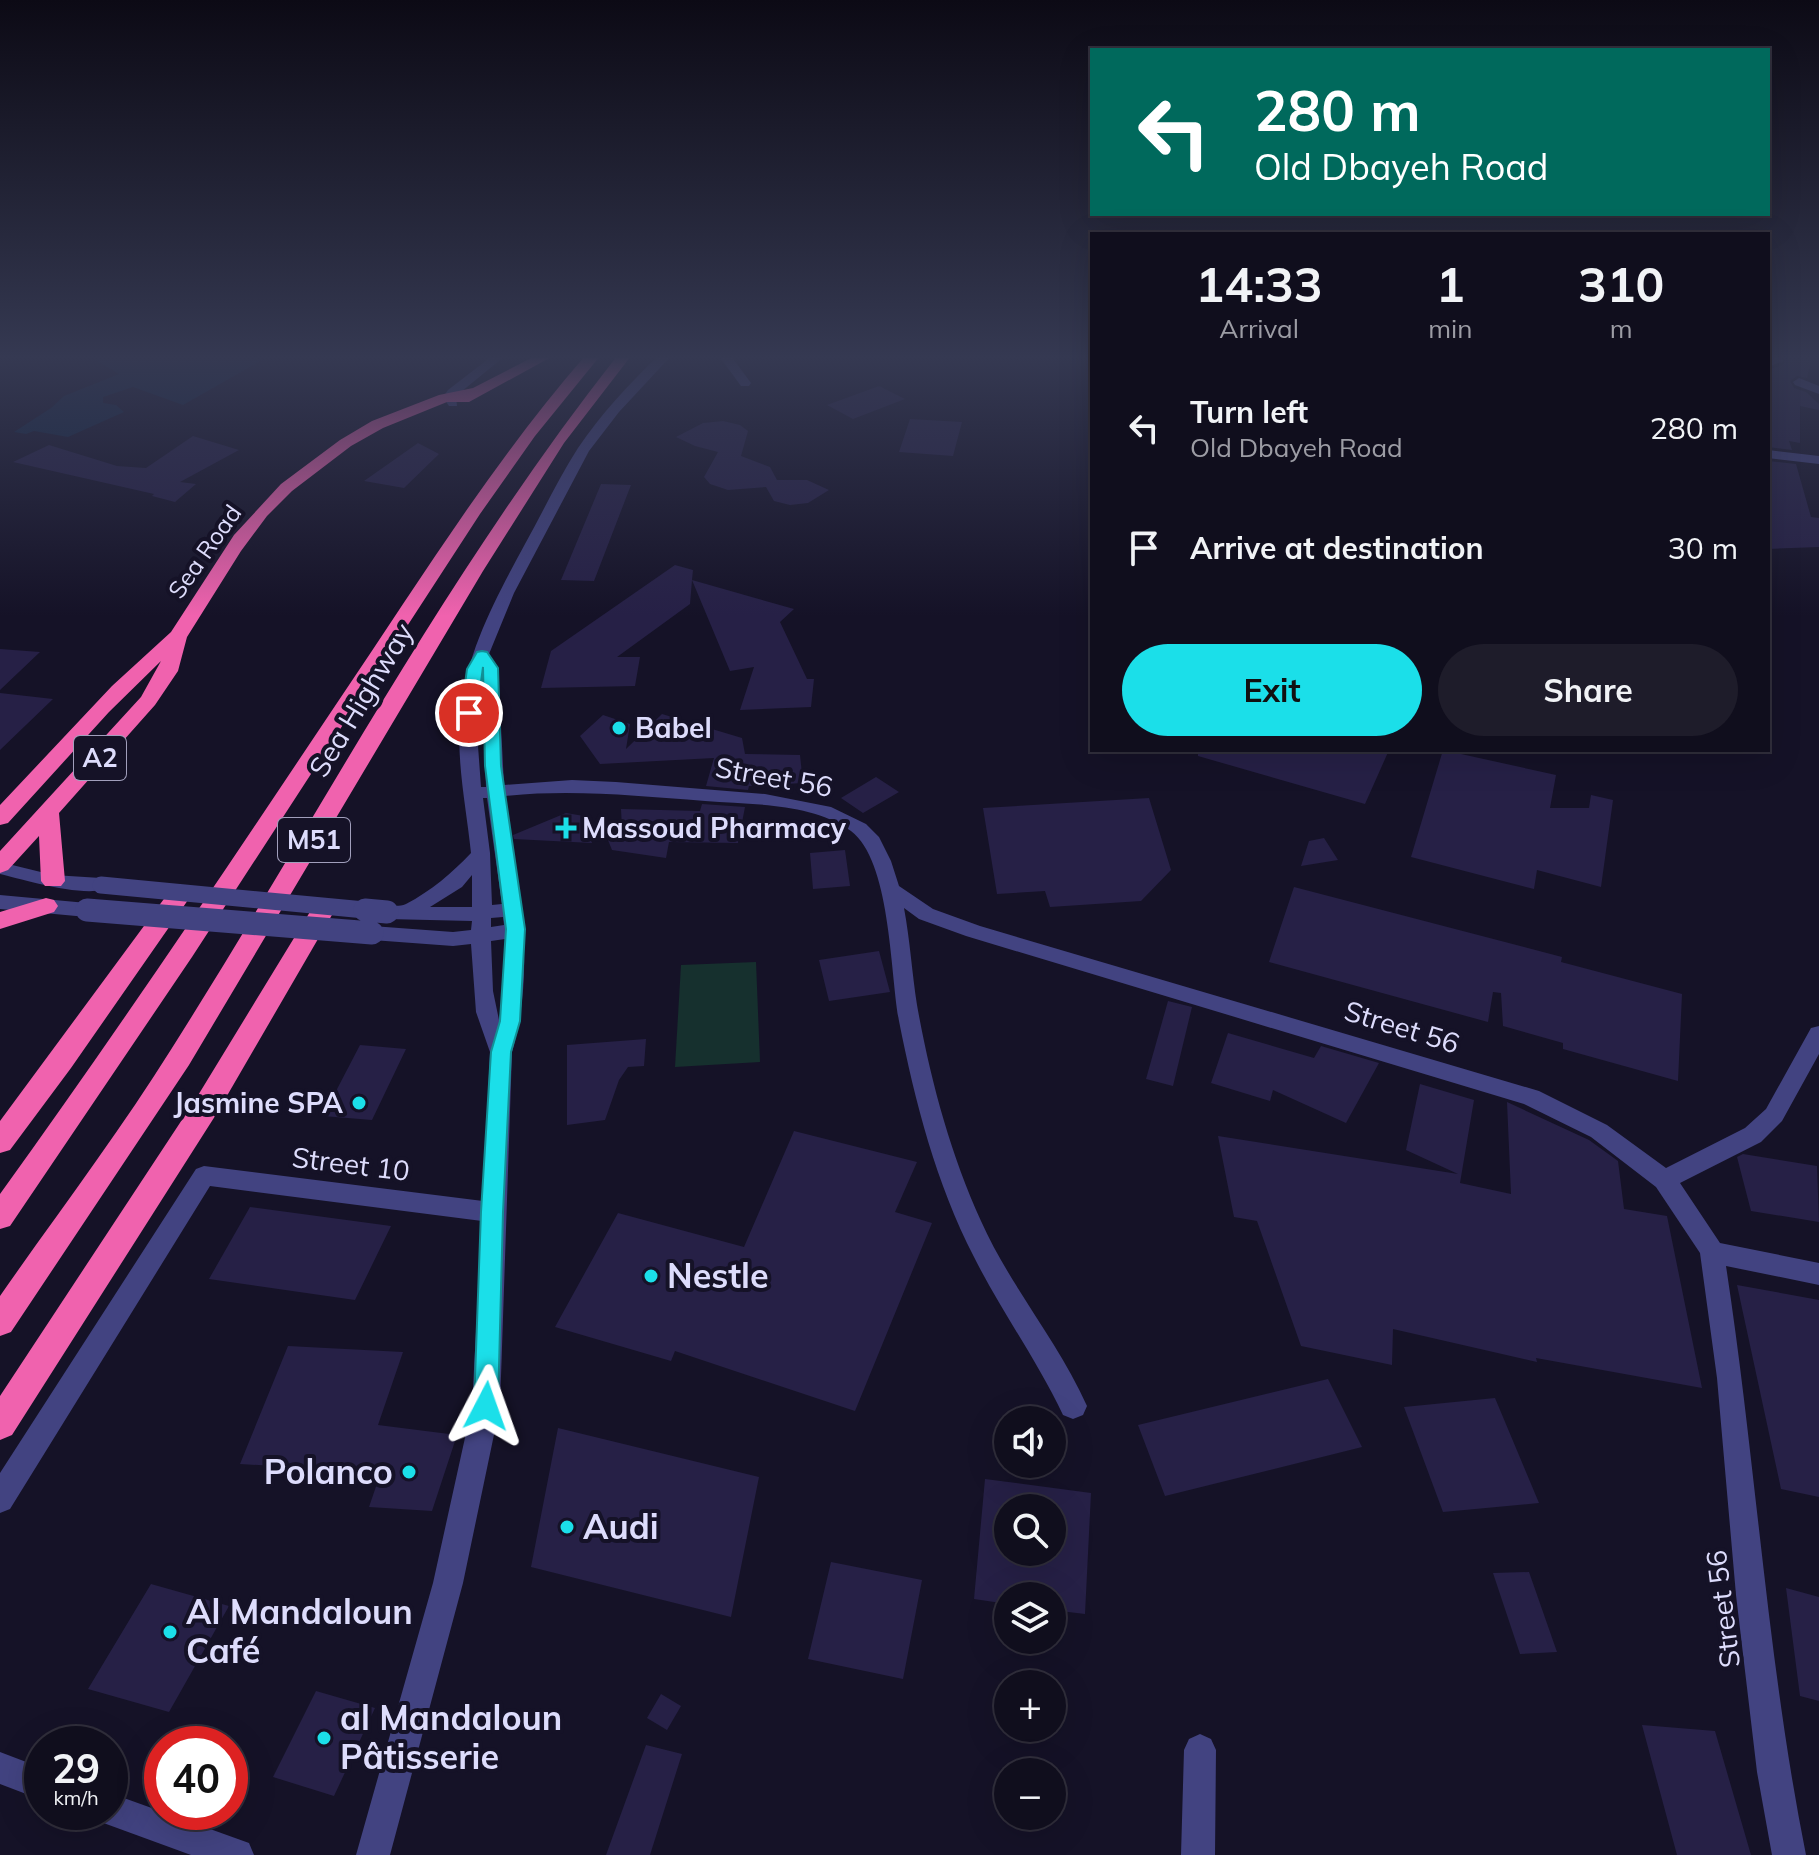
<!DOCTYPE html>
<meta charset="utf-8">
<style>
:root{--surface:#100e1d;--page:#1e1c2a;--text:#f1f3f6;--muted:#9c9ca4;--line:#302e3b;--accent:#1bdfe9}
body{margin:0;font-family:Mulish,sans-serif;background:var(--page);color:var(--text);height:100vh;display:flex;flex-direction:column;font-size:30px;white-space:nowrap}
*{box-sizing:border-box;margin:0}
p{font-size:26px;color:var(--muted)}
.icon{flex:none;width:44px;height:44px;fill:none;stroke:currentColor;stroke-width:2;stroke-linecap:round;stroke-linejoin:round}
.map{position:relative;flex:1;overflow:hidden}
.sheet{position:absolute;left:1090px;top:232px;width:680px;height:520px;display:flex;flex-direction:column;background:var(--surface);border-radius:0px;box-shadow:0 8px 32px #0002,0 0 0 2px var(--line)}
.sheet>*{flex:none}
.hud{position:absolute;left:1090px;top:48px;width:680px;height:168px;border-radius:0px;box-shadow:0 8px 32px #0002,0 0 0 2px var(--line);background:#00695c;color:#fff;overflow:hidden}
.buttons{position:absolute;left:994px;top:1406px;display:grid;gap:16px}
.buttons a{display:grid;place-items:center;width:72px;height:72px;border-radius:50%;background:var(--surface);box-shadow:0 8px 32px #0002,0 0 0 2px var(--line);font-size:40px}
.speed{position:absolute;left:24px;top:1726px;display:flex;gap:16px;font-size:40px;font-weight:700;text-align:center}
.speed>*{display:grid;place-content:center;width:104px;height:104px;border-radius:50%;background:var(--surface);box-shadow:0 8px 32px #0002,0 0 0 2px var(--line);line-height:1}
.speed small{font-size:20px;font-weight:400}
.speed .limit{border:12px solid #d22;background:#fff;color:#111}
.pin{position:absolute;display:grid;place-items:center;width:68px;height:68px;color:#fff;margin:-34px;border:4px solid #fff;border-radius:50%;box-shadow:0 2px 8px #0007}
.me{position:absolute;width:88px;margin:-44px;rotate:4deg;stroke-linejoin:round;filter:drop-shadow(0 0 6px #0008)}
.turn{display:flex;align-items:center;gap:28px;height:168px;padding:0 32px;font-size:36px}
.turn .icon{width:104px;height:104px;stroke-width:2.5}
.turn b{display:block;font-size:56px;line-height:68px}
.eta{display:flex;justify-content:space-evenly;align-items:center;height:136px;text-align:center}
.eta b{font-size:48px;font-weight:700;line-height:56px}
.cta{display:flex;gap:16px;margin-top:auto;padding:16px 32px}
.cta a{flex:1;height:92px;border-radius:48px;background:var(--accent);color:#111;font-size:32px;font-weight:700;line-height:92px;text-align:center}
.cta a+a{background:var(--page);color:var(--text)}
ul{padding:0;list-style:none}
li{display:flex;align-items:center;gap:24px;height:120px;padding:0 32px}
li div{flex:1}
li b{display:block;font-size:30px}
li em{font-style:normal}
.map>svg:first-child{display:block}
.green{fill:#16302e}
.water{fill:#102542}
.building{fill:#262046;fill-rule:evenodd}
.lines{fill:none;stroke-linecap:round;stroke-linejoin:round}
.minor{fill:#424381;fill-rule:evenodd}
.highway{fill:#f062ae;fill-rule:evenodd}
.minor-bridge-far1{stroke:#424381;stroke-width:17}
.minor-bridge{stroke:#424381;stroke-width:23}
.route{fill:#1bdfe9;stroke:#129197;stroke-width:2}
.poi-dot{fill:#1bdfe9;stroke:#151227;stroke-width:3}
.labels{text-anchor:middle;stroke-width:8;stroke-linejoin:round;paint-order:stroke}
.far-street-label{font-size:24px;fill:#dddcfc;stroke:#151227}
.shield{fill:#151227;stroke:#a19fbc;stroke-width:2}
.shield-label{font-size:26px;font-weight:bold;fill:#dddcfc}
.street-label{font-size:28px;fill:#dddcfc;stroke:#151227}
.poi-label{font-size:28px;font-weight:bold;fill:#dddcfc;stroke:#151227;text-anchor:start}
.near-poi-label{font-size:34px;font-weight:bold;fill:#dddcfc;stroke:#151227;text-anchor:start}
</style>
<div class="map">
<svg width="1819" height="1855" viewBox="0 0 1819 1855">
<rect width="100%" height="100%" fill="#151227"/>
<path class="green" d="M756 962 760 1062 675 1067 681 965Z"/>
<path class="water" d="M89 356H269L183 405 133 387 103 397V403L116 405 124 412 68 437 34 431 26 434 14 432 51 408 64 396 119 374Z"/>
<path class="building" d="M1784 356H1812L1807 378 1797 376 1790 381 1794 388 1806 392 1819 404V410L1800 406V443L1789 441 1792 450 1768 447V370L1784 364Z
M879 386 905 399 853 419 827 405Z
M910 419 962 422 953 456 899 452Z
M723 421 740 425 748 431 741 456 770 467 777 480H807L829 490 808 503 790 505 774 501 766 487 728 490 710 484 704 477 718 452 695 446 676 437 703 423Z
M193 436 239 450 180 482 196 484 175 502 152 496 154 494 13 462 49 445 117 466 146 468Z
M418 443 439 454 404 488 364 481Z
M1768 461 1796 464 1811 517 1819 518V547L1768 549Z
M601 484 631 485 594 581 561 580Z
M675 565 693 570 692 580 794 609 780 622 807 679H814L811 707 740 710 754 667 730 671 692 580 690 604 617 657H640L635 686 541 688 551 651Z
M0 649 40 652 0 690Z
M0 693 53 699 0 750Z
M662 714 742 738 745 754 800 755 803 783 749 786 748 790 706 786 714 758 600 764 580 736 603 715 630 724 626 749Z
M1198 750H1389L1365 804 1198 756Z
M1443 750 1556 775 1550 808H1589L1591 795 1613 800 1601 887 1537 870 1534 889 1411 857Z
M876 777 899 792 863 813 841 798Z
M1149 798 1171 870 1141 901 1050 907 1045 891 997 894 983 808Z
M702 804 745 807 738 843 669 842 666 858 612 850 604 830 622 829 621 809 700 811Z
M566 813 584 816 592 843 514 839 513 835Z
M1324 838 1338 860 1301 866 1309 841Z
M845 850 850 886 813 889 810 853Z
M1294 887 1562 957 1561 962 1682 994 1678 1081 1563 1049V1043L1503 1026 1501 993 1493 992 1488 1022 1269 962Z
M879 951 890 992 829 1001 819 960Z
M1168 1001 1192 1007 1173 1086 1146 1079Z
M1228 1033 1314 1058 1321 1046 1379 1063 1346 1123 1273 1090 1270 1101 1211 1083Z
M646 1039 644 1066 628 1067 619 1080 605 1120 567 1125V1045Z
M360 1045 406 1049 372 1120 323 1116Z
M1420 1084 1474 1100 1460 1183 1511 1194 1507 1102 1589 1140 1618 1161 1624 1209 1667 1216 1702 1388 1536 1358 1537 1362 1393 1329 1392 1365 1301 1346 1257 1221 1234 1217 1218 1136 1458 1174 1406 1150Z
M794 1131 917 1162 895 1212 932 1223 855 1411 675 1351 671 1361 555 1327 618 1213 744 1247Z
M1743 1154 1817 1166 1819 1222 1751 1211 1737 1157Z
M250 1207 391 1226 355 1300 209 1279Z
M1737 1285 1819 1300V1497L1781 1489Z
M288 1346 403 1352 378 1425 457 1435 432 1511 369 1507 381 1472 240 1464Z
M1328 1379 1362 1447 1165 1496 1138 1425Z
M1495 1398 1539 1503 1443 1512 1404 1407Z
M558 1428 759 1477 731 1617 531 1567Z
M985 1479 1091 1493 1085 1614 1052 1610V1596H1008V1604L974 1599ZM1008 1508H1052V1552H1008Z
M831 1562 922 1580 903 1679 808 1659Z
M1529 1572 1557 1652 1520 1654 1493 1573Z
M151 1584 229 1606 169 1712 88 1689Z
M1786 1588 1819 1597V1701L1800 1696Z
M316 1691 375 1708 334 1796 273 1777Z
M661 1694 681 1706 667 1730 647 1718Z
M1642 1725 1715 1731 1751 1855H1677Z
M646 1745 682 1754 650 1855H606Z"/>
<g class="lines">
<path class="minor" d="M492 356H505L456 396 457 406H449L443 397 448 390Z
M658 356H671L619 412 589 451 514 593 489 654 498 668 504 785 572 780 616 782 765 794 831 807 866 824 879 837 891 861 899 886 933 909 980 926 1539 1091 1607 1125 1666 1168 1745 1128 1766 1109 1811 1028 1819 1026V1054L1782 1121 1761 1142 1680 1183 1720 1243 1819 1263V1285L1726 1266C1756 1462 1767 1660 1806 1855H1772L1757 1772 1736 1595 1717 1378 1700 1253 1656 1187 1591 1137 1524 1104 966 936 919 919 904 908C910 940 912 973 917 1005 930 1078 950 1153 981 1221 1010 1286 1058 1341 1087 1406L1083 1415 1073 1419 1063 1415C1037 1360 1001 1311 974 1257 936 1183 915 1102 899 1021 890 973 891 861 851 831 810 802 752 805 705 801 637 796 573 789 505 796 516 890 538 957 512 1052L500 1406 463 1583 390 1855H356L433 1583 472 1406 482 1221 210 1186 10 1509 0 1513V1473L196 1169 204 1166 483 1201 490 1052 476 1012 471 944 453 946 372 940 362 933 372 926 453 932 471 930 472 921 387 919 377 912C385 901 395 909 406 904 431 891 452 873 471 853 466 804 455 757 461 708 468 648 497 596 525 544 543 512 558 479 578 448 601 414 629 384 658 356ZM482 679 486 787H481L477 732ZM483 798H487L502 904 492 905 490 853ZM472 875V907H430L462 887ZM503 917 504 925 491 927V918ZM505 939V981L499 1020 493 991 491 941Z
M719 356H731L751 383 749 386H741Z
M1769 356H1781L1783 361 1768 367Z
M1799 378 1819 386V394L1795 385 1793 382Z
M1768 450 1819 456V464L1768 458Z
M0 862 53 875 101 878 111 885C97 902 21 879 0 874Z
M0 895 87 903 97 910 87 917 0 909Z
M1200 1734 1211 1739 1216 1750 1215 1855H1181L1184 1750 1189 1739Z
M0 1752 42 1768V1800L0 1784Z
M110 1793 249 1843 254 1855H191L98 1821 95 1812H110Z"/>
<path class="highway" d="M535 356H553L469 402H447L383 428 351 446 292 491 267 516 241 551 187 637 178 671 155 705 59 813 65 881 61 886H45L41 881 39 836 8 870 0 873V851L141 697 161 661 109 712 8 823 0 825V805L112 686 171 632 234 535 281 484 340 440 372 421 439 395 473 388Z
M585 356H600L535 436 480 514 192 957 10 1226 0 1229V1194C117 1032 228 866 339 700 418 583 492 463 585 356Z
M617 356H631L564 443 483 571 189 1065 11 1332 0 1336V1296C57 1214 119 1133 172 1048 318 817 447 572 617 356Z
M180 886 188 888 192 894 188 900 71 1068 10 1150 0 1153V1121L172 888Z
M46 898 54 900 58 906 54 912 0 929V912Z
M324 900 332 902 336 908 217 1113 12 1435 0 1440V1396L197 1097 316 902Z"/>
<path class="minor-bridge-far1" d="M101 885 386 912
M87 910 110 912"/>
<path class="minor-bridge" d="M87 910 372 933
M365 910 387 912"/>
</g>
<linearGradient id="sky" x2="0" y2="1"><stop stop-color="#0c0a15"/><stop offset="0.58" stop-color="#353952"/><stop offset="1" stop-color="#353952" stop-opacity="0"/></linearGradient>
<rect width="1819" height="616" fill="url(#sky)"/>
<path class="route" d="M482 651 487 652 498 668 501 766 525 929 520 1021 511 1052 503 1212 498 1406 495 1414 486 1418 478 1414 474 1406 481 1212 491 1052 500 1021 506 929 485 766 483 667 477 713 469 717 461 713 467 669 477 652Z"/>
<g class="poi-dot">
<circle cx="619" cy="728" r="8"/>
<path d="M562 816h8v8h8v8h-8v8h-8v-8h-8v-8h8z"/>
<circle cx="359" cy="1103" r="8"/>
<circle cx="651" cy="1276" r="8"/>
<circle cx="409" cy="1472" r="8"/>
<circle cx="567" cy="1527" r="8"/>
<circle cx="170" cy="1632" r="8"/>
<circle cx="324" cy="1738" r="8"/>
</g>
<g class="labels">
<g class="far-street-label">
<text transform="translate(205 552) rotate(-55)" y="8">Sea Road</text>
</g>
<g class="shield">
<rect x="74" y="736" width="52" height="44" rx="6"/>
<rect x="278" y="818" width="72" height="44" rx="6"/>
</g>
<g class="shield-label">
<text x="100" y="767">A2</text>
<text x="314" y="849">M51</text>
</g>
<g class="street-label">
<text transform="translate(361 700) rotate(-59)" y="10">Sea Highway</text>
<text transform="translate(774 777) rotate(10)" y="10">Street 56</text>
<text transform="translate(1402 1027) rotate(17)" y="10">Street 56</text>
<text transform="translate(351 1164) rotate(7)" y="10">Street 10</text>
<text transform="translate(1723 1609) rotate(-97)" y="10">Street 56</text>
</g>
<g class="poi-label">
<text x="635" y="738">Babel</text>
<text x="582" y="838">Massoud Pharmacy</text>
<text x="343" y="1113" text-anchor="end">Jasmine SPA</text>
</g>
<g class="near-poi-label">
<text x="667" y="1288">Nestle</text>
<text x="393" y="1484" text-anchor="end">Polanco</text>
<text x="583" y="1539">Audi</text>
<text x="186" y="1624">Al Mandaloun<tspan x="186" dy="39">Café</tspan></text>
<text x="340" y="1730">al Mandaloun<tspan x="340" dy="39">Pâtisserie</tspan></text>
</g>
</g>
</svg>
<div class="buttons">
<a><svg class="icon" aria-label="sound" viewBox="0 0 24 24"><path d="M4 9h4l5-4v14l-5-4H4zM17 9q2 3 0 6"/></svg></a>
<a><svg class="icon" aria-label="search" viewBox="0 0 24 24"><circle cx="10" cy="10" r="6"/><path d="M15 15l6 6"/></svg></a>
<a><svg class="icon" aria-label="layers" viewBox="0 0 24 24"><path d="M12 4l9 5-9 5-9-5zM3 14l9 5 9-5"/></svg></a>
<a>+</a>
<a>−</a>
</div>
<div class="speed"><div>29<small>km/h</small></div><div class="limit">40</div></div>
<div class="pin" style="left:469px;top:713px;background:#d93025"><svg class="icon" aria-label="arrive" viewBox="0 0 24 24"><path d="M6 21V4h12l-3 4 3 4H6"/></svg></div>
<svg class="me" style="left:486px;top:1406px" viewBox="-20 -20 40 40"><path d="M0-17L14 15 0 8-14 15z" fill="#1bdfe9" stroke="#fff" stroke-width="4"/></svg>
<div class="hud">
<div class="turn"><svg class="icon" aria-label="left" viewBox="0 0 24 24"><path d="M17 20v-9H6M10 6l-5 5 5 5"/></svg><div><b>280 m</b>Old Dbayeh Road</div></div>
</div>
<section class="sheet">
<div class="eta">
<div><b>14:33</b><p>Arrival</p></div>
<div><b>1</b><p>min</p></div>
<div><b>310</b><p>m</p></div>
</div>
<ul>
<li><svg class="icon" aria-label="left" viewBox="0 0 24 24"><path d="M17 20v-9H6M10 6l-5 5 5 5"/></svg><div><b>Turn left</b><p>Old Dbayeh Road</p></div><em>280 m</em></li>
<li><svg class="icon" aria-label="arrive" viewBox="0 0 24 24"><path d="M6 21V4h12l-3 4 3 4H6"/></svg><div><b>Arrive at destination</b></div><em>30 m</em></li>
</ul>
<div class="cta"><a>Exit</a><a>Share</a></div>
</section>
</div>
